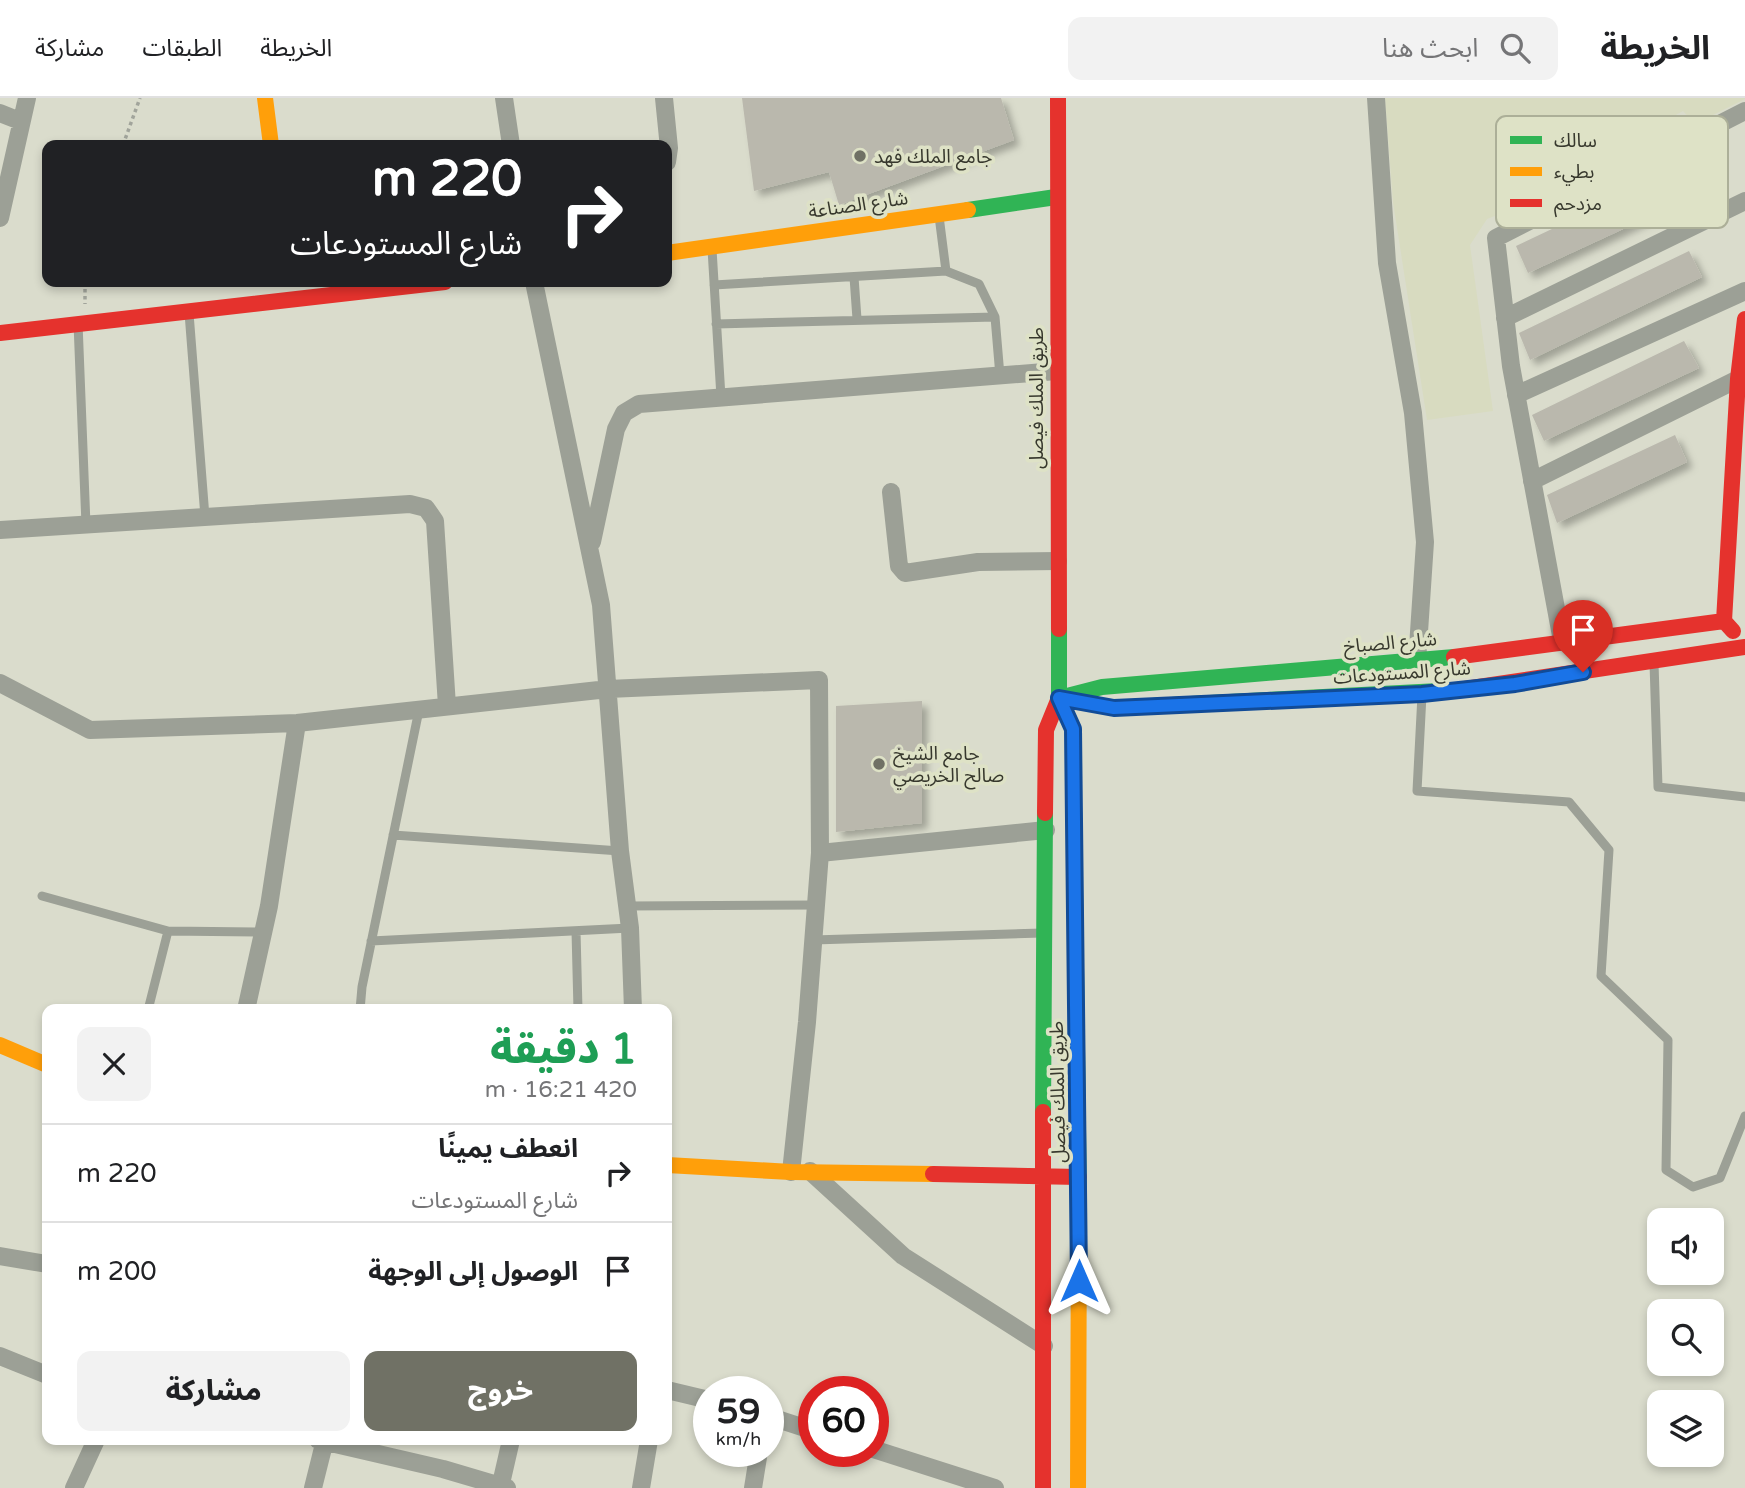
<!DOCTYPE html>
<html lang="ar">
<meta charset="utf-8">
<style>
:root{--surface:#fff;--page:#f2f2f2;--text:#202124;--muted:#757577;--line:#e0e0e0;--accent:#707165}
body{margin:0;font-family:"Varela Round","Noto Sans Arabic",sans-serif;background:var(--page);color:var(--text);direction:rtl;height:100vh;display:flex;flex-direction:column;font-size:26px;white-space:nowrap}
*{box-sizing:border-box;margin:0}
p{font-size:23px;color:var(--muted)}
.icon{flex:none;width:38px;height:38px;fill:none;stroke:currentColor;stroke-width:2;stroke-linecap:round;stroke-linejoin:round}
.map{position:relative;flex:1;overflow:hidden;direction:ltr}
.details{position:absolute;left:42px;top:906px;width:630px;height:441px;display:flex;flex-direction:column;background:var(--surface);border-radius:14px;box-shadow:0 4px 10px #0003;direction:rtl}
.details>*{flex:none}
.top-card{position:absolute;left:42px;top:42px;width:630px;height:147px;border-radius:14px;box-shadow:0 4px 10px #0003;direction:rtl;background:#202124;color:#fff;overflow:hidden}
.tools{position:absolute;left:1647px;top:1110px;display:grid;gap:14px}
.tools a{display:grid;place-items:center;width:77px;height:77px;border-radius:14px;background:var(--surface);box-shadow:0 4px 10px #0003;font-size:35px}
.speed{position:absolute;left:693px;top:1278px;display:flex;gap:14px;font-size:35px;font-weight:700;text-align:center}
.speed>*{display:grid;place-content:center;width:91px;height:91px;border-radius:50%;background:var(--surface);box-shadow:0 4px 10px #0003;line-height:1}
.speed small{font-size:18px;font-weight:400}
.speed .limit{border:10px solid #d22;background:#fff;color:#111}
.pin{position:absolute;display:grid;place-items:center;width:60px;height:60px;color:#fff;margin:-72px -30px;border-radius:50% 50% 50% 0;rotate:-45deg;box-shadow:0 0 7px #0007}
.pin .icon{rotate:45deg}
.me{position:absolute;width:77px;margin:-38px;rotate:0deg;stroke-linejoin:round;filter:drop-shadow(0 0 5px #0008)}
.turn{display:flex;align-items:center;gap:24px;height:147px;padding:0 35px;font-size:32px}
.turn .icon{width:91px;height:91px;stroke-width:2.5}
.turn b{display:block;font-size:49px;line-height:60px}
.round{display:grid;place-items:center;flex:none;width:74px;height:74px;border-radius:14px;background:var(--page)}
.overview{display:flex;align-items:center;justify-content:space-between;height:119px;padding:0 35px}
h1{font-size:42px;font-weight:800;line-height:52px;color:#1e9e55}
.button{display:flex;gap:14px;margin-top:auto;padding:14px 35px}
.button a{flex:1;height:80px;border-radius:14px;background:var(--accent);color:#fff;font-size:28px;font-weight:800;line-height:80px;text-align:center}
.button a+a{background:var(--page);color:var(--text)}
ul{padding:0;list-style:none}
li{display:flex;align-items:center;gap:21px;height:98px;padding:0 35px;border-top:2px solid var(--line)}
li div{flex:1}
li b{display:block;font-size:26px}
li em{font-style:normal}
header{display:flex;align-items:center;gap:42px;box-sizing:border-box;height:98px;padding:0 35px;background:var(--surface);border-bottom:2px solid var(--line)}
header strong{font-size:33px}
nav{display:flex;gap:38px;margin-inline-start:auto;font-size:24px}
.search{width:490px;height:63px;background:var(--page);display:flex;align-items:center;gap:18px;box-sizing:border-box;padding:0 24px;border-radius:14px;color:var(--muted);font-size:26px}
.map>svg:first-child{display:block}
.built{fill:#d8dbc0}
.building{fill:#bab8ad;filter:url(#shadow)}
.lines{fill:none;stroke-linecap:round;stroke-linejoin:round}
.path{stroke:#a1a49b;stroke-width:3.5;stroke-dasharray:3.5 3.5;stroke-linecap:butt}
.lane{stroke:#9ca096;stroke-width:9}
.street{stroke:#9ca096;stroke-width:18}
.fast{stroke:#30b455;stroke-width:16}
.slow{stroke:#ff9f0a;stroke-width:16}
.jam{stroke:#e5322d;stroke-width:16}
.route-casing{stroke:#114b97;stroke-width:18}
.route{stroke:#1a73e8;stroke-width:12}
.poi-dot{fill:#707165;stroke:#dee2c6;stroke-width:2.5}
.labels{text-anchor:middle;stroke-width:7;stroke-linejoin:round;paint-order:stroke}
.poi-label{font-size:19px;fill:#37382d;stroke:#dee2c6;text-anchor:start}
.street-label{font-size:19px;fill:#37382d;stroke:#dee2c6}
.key{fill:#dee2c6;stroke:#acaf98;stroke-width:2}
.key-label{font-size:19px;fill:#37382d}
</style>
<header>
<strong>الخريطة</strong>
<div class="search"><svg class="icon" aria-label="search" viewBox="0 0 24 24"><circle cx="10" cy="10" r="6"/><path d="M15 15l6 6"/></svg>ابحث هنا</div>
<nav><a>الخريطة</a><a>الطبقات</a><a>مشاركة</a></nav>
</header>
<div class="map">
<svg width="1745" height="1390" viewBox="0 0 1745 1390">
<defs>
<filter id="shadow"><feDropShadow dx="5.5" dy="5.5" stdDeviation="3.5" flood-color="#0004"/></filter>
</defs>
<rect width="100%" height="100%" fill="#dadccc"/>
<path class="built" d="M1385 0H1745V1L1695 26 1683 13 1542 90V99L1487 121 1470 147 1493 313 1427 322 1393 104Z"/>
<path class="building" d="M742 0H1001L1014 42 839 107 829 74 754 93Z
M1689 66 1701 95 1528 175 1516 148Z
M1689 153 1702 179 1530 262 1519 235Z
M1684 243 1699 270 1544 343 1532 317Z
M1675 337 1687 364 1557 425 1547 397Z
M922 603V725L836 734V608Z"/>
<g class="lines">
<path class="path" d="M123 47 140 0
M85 184V206"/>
<path class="lane" d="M939 118 946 173 979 186 995 219 1000 278
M712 151 721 299
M854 179 857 221
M714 187 946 173
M189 215 205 419
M78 225 86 427
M716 226 995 219
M1654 565 1658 689 1745 699
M1422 597 1417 693 1569 704 1609 752 1601 878 1668 942 1666 1072 1693 1089 1720 1080 1745 1018
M393 737 620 753
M42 798 168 833 263 834
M627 808 816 807
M576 833 578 912
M813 842 1042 835
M371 843 630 830
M148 912 168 833
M360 912 362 889 419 612"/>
<path class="street" d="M504 0 511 47
M664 0 669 50 667 64
M1376 0 1387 165 1413 315 1425 444 1417 564
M0 15 20 23
M0 120 27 0
M534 184 601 507 620 753 630 830 633 912
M1505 220 1745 103
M1516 297 1745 193
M1532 383 1738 281
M891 394 899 468 905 475 978 464 1058 463
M0 432 410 406 426 410 435 423 447 608
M592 444 616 331 624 315 639 306 1057 273
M1562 543 1511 268 1496 140 1745 13
M0 585 90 632 297 625 608 591 819 582 820 755 807 924 791 1074
M820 755 1046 732
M246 912 269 808 297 625
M810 1073 903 1158 1044 1248
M0 1158 47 1166
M0 1258 47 1277
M667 1292 709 1302
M768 1318 814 1333
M318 1342 443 1371 507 1390
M873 1351 995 1390
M74 1390 96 1342
M313 1390 325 1342
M500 1390 511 1342
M641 1390 649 1342
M753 1390 759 1353"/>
<path class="fast" d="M968 112 1056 99
M1059 531V600L1073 631 1079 1111
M1067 598 1102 589 1454 559
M1059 600 1114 610 1458 592
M1043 1014 1045 715"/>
<path class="slow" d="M265 0 271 47
M667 155 968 112
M0 947 47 967
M667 1067 791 1074 933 1076
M1078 1390 1079 1111"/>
<path class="jam" d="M1058 0 1059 531
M0 235 445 184
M1733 533 1724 523 1738 281 1745 221
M1454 559 1724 523
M1458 592 1745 549
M1045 715 1046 632 1059 600
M1043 1014V1390
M933 1076 1079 1079"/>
</g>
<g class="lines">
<g class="route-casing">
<path id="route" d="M1079 1183 1073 631 1059 600 1114 610 1422 596 1515 586 1583 574"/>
</g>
<use href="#route" class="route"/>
</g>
<g class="poi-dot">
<circle cx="860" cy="58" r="7"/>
<circle cx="879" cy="666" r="7"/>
</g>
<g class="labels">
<g class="poi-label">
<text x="874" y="65">جامع الملك فهد</text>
<text x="893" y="662">جامع الشيخ<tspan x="893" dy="22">صالح الخريصي</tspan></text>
</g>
<g class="street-label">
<text transform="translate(858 106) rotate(-8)" y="7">شارع الصناعة</text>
<text transform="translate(1036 300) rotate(-90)" y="7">طريق الملك فيصل</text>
<text transform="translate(1390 544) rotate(-5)" y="7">شارع الصباخ</text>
<text transform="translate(1402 574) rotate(-4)" y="7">شارع المستودعات</text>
<text transform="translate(1057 994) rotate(-91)" y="7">طريق الملك فيصل</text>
</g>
</g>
<rect x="1496" y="18" width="232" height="112" rx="10" class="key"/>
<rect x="1510" y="38" width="32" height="8" fill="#30b455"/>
<rect x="1510" y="69" width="32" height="9" fill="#ff9f0a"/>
<rect x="1510" y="101" width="32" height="8" fill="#e5322d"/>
<g class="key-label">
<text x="1554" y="49">سالك</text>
<text x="1554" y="80">بطيء</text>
<text x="1554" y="112">مزدحم</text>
</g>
</svg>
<div class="tools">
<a><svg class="icon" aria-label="sound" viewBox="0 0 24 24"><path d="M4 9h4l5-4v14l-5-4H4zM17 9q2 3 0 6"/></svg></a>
<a><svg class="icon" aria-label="search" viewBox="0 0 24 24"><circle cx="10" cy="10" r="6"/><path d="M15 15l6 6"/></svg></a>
<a><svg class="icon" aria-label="layers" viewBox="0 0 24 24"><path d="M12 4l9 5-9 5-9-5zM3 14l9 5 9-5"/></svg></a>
</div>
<div class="speed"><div>59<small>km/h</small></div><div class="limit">60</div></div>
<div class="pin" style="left:1583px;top:574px;background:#d93025"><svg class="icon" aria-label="arrive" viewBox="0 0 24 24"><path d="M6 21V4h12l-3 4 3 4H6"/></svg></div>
<svg class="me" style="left:1079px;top:1183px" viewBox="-20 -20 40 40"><path d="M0-17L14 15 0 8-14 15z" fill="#1a73e8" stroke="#fff" stroke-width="4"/></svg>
<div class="top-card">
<div class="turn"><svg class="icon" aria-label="right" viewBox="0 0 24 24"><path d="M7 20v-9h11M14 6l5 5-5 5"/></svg><div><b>220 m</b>شارع المستودعات</div></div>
</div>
<section class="details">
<div class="overview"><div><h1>1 دقيقة</h1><p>420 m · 16:21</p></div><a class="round"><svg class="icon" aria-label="close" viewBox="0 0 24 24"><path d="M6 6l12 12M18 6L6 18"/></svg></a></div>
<ul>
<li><svg class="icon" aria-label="right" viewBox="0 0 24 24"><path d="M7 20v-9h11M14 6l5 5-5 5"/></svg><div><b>انعطف يمينًا</b><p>شارع المستودعات</p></div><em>220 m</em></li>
<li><svg class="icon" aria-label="arrive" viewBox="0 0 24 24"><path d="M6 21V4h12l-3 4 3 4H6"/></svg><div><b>الوصول إلى الوجهة</b></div><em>200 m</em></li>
</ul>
<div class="button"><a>خروج</a><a>مشاركة</a></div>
</section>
</div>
